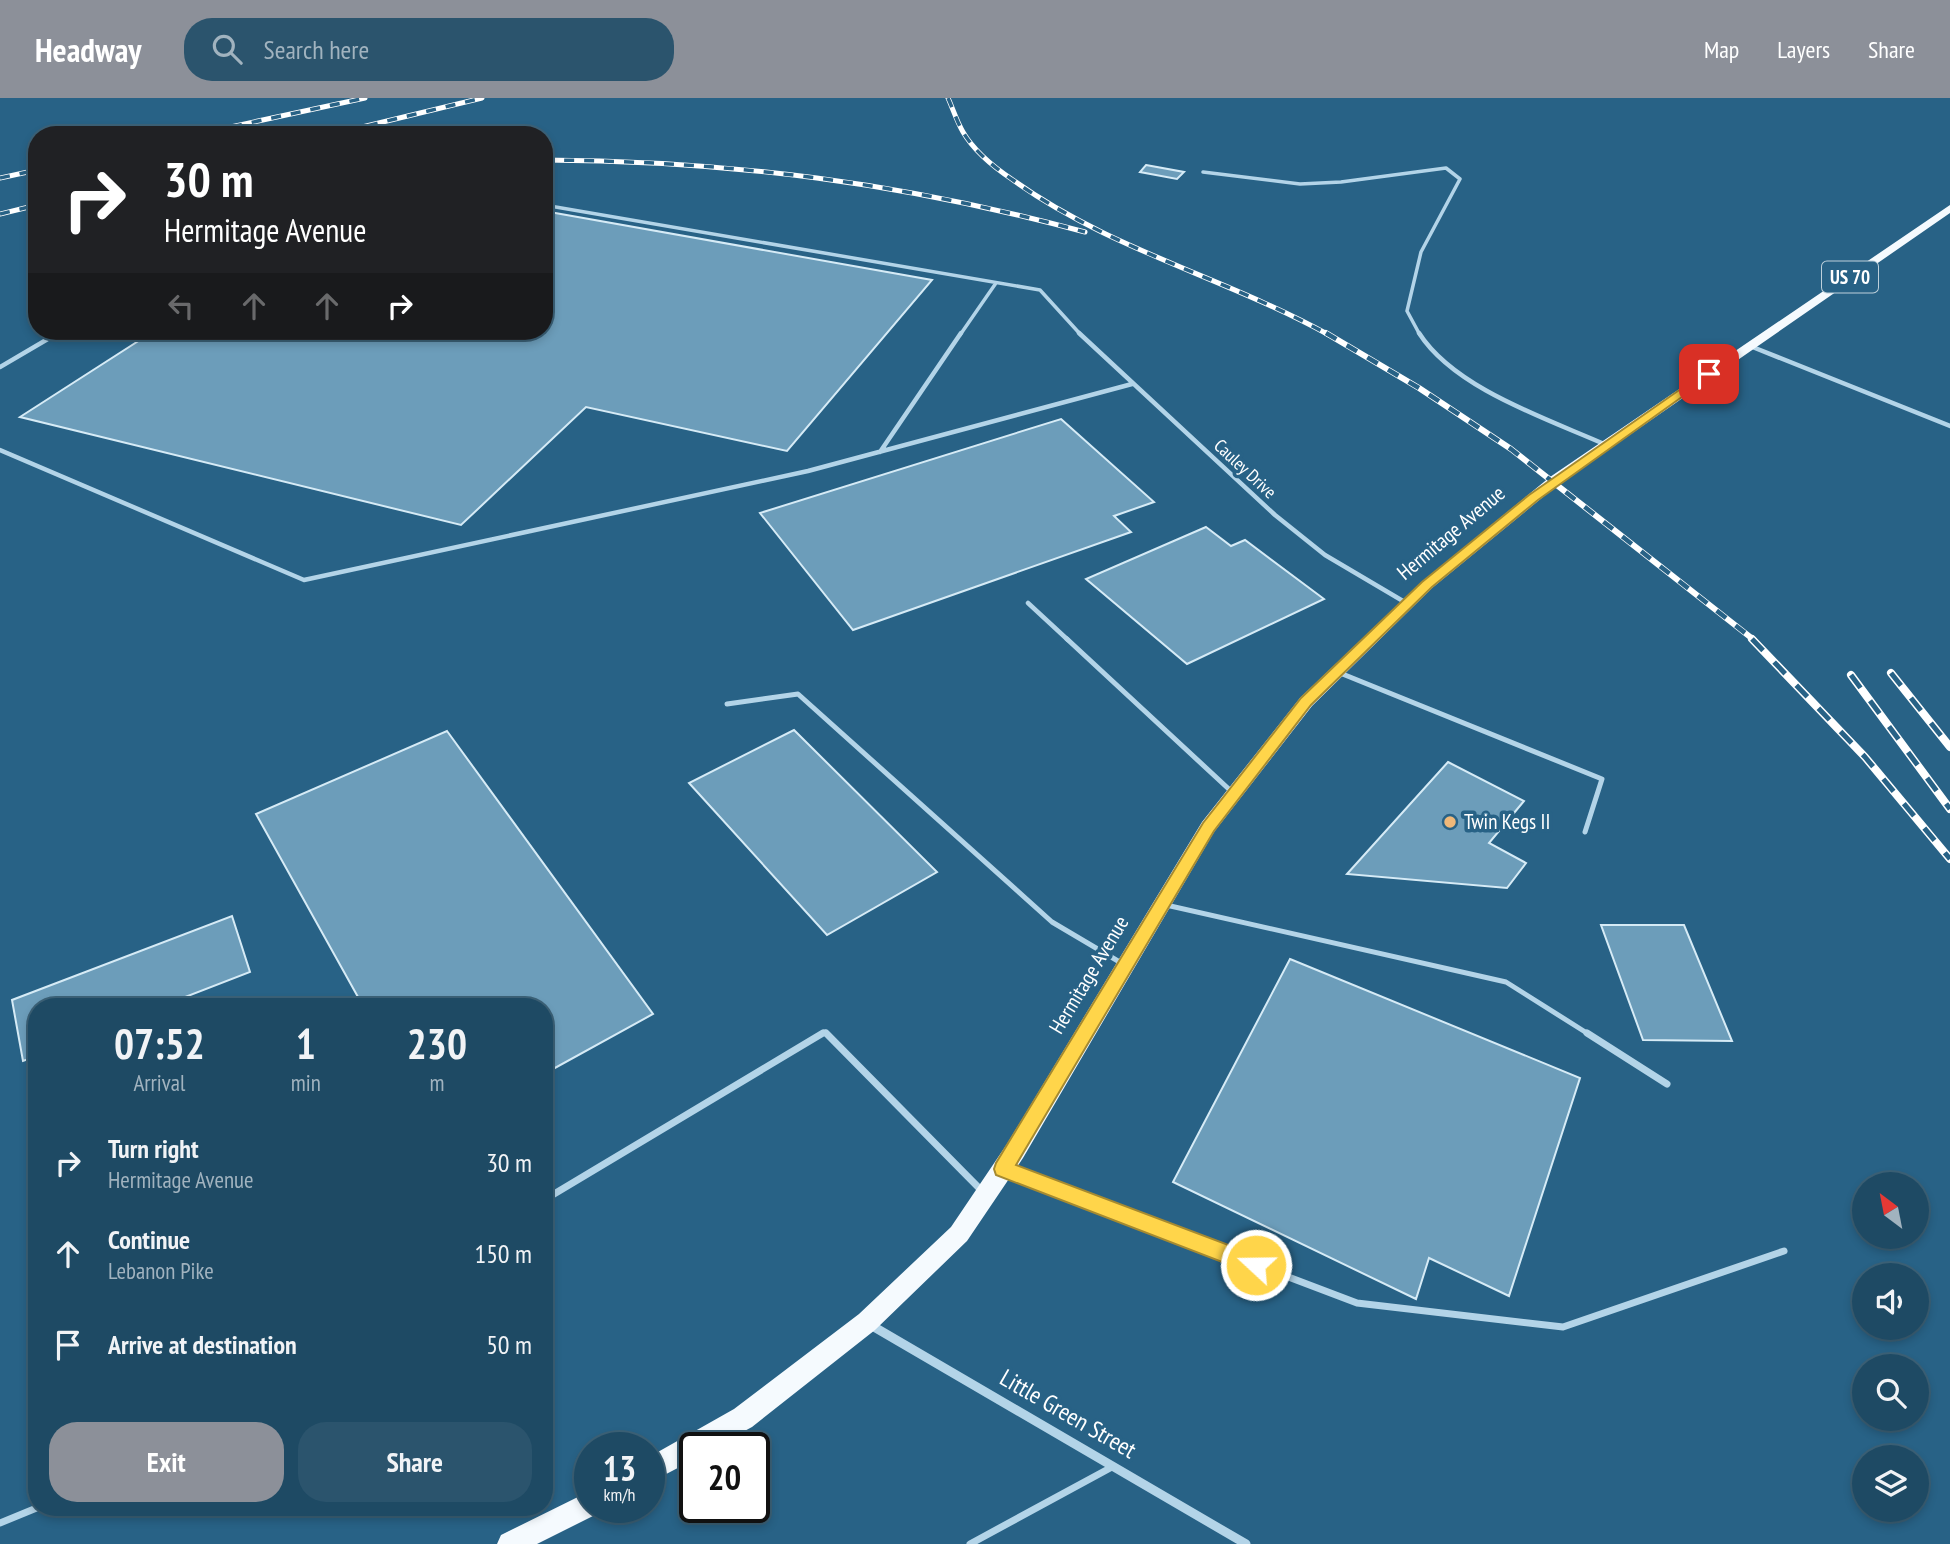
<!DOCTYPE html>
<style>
:root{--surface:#1e4a64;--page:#2b546d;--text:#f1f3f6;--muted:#a1b3bf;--line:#3c6278;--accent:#8c9099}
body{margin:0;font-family:"PT Sans Narrow",sans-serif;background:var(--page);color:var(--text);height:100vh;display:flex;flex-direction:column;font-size:26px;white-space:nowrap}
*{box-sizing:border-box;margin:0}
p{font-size:23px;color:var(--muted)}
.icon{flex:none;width:38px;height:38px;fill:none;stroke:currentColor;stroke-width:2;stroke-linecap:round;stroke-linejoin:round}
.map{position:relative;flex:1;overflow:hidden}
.side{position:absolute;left:28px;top:900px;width:525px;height:518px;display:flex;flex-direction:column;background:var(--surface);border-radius:28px;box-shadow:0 4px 10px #0003,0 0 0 2px var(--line)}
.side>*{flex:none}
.top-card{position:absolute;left:28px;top:28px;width:525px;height:214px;border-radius:28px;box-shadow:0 4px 10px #0003,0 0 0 2px var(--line);background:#202124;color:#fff;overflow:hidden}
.needle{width:46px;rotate:328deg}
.fabs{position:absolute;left:1852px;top:1074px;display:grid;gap:14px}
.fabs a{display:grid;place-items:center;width:77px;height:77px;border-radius:50%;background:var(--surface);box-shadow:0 4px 10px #0003,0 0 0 2px var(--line);font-size:35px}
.speed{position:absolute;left:574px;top:1334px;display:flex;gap:14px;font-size:35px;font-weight:700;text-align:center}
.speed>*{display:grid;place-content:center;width:91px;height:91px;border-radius:50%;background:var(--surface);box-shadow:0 4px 10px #0003,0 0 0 2px var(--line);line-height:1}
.speed small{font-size:18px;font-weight:400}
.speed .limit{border:4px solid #111;border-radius:10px;background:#fff;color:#111}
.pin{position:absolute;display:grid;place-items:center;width:60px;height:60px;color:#fff;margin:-30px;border-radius:14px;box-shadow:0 4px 10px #0006}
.me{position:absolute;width:77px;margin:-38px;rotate:291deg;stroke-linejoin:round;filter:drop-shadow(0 0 5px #0008)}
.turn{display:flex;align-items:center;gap:24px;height:147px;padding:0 21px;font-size:32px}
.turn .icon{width:91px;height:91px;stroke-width:2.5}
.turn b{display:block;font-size:49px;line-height:60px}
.lanes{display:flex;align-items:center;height:66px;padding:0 21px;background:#0003;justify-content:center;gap:35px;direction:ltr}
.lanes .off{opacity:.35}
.eta{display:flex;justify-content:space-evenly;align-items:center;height:119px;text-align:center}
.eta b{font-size:42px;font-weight:700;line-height:49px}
.button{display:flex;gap:14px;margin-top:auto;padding:14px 21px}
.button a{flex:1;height:80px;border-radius:28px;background:var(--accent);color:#fff;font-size:28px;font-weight:700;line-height:80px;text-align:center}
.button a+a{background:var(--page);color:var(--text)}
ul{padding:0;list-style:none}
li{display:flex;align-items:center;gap:21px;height:91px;padding:0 21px}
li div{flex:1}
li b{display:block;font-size:26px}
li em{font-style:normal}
header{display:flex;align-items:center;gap:42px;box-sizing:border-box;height:98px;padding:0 35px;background:var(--accent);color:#fff}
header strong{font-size:33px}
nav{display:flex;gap:38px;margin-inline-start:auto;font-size:24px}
.search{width:490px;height:63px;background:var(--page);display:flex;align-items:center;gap:18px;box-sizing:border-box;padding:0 24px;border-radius:28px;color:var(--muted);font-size:26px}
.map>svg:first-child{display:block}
.building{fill:#6c9dba;stroke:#d6ebf6;stroke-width:2}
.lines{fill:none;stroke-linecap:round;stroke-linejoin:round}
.service-far3{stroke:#b3d4e8;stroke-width:3.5}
.service-far2{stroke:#b3d4e8;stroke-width:4.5}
.service-far1{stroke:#b3d4e8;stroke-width:5}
.service{stroke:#b3d4e8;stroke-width:7}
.minor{stroke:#b3d4e8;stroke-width:9}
.primary{fill:#f5fafe;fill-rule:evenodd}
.rail-far2-casing{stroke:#fff;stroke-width:5}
.rail-far1-casing{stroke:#fff;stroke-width:6}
.rail-casing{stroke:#fff;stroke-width:8}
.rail-far2{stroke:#286286;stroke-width:3.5;stroke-dasharray:10;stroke-linecap:butt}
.rail-far1{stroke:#286286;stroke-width:4.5;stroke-dasharray:12;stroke-linecap:butt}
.rail{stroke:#286286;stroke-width:5;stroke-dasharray:16;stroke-linecap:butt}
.route{fill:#ffd54a;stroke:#a68a30;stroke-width:2}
.poi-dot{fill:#efb879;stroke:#286286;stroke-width:2.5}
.labels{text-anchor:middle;stroke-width:7;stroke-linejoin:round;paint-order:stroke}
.far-street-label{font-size:18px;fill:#fff;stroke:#286286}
.shield{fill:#286286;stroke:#bed0db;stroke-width:2}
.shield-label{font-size:19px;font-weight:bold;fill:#fff}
.street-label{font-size:21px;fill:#fff;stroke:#286286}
.poi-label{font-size:21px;fill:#fff;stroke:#286286;text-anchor:start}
.near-street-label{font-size:24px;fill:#fff;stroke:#286286}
</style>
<header>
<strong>Headway</strong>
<div class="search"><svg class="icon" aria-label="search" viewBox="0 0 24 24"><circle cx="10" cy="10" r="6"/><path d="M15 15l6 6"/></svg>Search here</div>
<nav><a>Map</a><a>Layers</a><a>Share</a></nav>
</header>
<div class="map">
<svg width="1950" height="1446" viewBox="0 0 1950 1446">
<rect width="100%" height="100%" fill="#286286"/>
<path class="building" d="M1146 67 1184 74 1177 81 1140 74Z
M544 113 932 182 787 353 586 309 461 427 20 319 154 233H544Z
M1061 321 1154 404 1114 418 1131 434 853 532 760 415Z
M1206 429 1231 448 1245 442 1324 501 1187 566 1086 481Z
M794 632 937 774 827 837 689 685Z
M447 633 653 916 544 976V908H363L256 716Z
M1448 664 1524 703 1489 745 1526 765 1507 790 1347 776Z
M232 818 250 874 162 908H37V958L23 963 12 902Z
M1601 827H1684L1732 943 1643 942Z
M1290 861 1580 980 1509 1198 1429 1160 1416 1201 1173 1084Z"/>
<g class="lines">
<path class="service-far3" d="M1203 74 1300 86 1341 84 1446 70 1460 81 1421 154 1407 213 1420 237
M544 107 1040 192 1081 237
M55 237 62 233
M960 237 996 185"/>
<path class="service-far2" d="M1079 235 1275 417 1325 457 1408 506
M1419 235C1454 290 1545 320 1604 346
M1750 248 1950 328
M0 269 58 235
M0 352 304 482 808 373 1132 286
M880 354 961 235
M1028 505 1068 542"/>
<path class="service-far1" d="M1067 541 1232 694
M1340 575 1602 681 1585 734
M727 606 798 596 1052 824 1123 866
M1166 807 1506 884 1590 937
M820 937 825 934 828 937"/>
<path class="service" d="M826 935 981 1092
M1587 935 1667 986
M1006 1072 1357 1205 1563 1229 1784 1153
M544 1102 823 935
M0 1425 39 1409
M970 1446 1112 1369"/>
<path class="minor" d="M869 1226 1246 1446"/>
<path class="primary" d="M1950 107V115L1560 385 1432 490 1312 608 1214 734 1023 1060 967 1143 875 1232 752 1329 715 1349H695V1361L649 1385V1359L734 1311 859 1216 951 1129 1007 1046 1202 724 1300 600 1422 484 1550 379Z
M590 1393V1409H602L599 1415 537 1446H497L501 1437Z"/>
<g class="rail-far2-casing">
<path id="rail-far2" d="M948 0C953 11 957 24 963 34 974 53 995 70 1013 82 1109 151 1226 180 1329 237
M193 37 365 0
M329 37 482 0
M544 62C732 63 903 85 1085 134
M0 80 37 72
M0 116 37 107"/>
</g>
<g class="rail-far1-casing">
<path id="rail-far1" d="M1326 235 1419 290 1511 351 1754 542"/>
</g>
<g class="rail-casing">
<path id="rail" d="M1752 541 1865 659 1950 761
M1891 575 1950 649
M1851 577 1950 711"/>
</g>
<use href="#rail-far2" class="rail-far2"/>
<use href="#rail-far1" class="rail-far1"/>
<use href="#rail" class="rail"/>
</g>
<path class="route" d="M1705 274 1714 276 1538 402 1432 489 1311 607 1214 733 1016 1067 1263 1160 1266 1167 1263 1174 1256 1177 996 1077 994 1071 996 1065 1203 725 1301 600 1422 484 1529 397Z"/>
<circle class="poi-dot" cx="1450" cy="724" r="7"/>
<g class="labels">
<g class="far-street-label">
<text transform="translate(1245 371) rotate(43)" y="6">Cauley Drive</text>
</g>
<rect class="shield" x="1822" y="163.5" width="56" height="31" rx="5"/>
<g class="shield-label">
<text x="1850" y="186">US 70</text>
</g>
<g class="street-label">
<text transform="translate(1451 435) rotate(-40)" y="7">Hermitage Avenue</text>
<text transform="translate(1089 877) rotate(-59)" y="7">Hermitage Avenue</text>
</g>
<g class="poi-label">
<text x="1464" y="731">Twin Kegs II</text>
</g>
<g class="near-street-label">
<text transform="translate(1068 1316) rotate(30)" y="8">Little Green Street</text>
</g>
</g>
</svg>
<div class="fabs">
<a><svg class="needle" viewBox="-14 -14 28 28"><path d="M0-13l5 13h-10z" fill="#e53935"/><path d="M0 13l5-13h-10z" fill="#a1b3bf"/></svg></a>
<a><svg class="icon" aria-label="sound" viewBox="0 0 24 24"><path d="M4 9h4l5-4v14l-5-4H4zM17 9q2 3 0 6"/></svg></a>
<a><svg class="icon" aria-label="search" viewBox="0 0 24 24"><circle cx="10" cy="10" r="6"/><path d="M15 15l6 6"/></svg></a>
<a><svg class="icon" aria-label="layers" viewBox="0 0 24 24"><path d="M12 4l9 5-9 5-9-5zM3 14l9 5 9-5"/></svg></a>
</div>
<div class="speed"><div>13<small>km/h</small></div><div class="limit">20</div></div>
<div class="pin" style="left:1709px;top:276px;background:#d93025"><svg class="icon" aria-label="arrive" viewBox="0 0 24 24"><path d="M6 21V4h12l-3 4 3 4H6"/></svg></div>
<svg class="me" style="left:1256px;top:1167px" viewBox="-20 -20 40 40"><circle r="17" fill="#ffd54a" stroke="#fff" stroke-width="3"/><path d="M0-11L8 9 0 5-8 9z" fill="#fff"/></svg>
<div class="top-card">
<div class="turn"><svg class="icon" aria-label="right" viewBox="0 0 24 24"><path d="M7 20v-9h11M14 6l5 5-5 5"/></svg><div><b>30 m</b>Hermitage Avenue</div></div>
<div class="lanes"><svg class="icon off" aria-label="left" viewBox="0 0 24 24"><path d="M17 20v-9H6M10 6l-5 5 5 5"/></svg><svg class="icon off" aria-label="ahead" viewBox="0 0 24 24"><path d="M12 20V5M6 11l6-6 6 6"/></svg><svg class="icon off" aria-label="ahead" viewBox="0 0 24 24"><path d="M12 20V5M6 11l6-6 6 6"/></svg><svg class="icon" aria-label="right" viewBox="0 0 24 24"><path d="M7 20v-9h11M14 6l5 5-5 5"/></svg></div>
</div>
<section class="side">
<div class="eta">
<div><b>07:52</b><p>Arrival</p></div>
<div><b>1</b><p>min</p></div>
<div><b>230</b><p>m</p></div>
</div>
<ul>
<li><svg class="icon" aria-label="right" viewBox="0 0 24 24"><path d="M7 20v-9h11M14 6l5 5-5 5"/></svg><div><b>Turn right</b><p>Hermitage Avenue</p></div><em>30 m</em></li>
<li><svg class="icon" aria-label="ahead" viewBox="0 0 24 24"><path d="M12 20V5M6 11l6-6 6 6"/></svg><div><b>Continue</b><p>Lebanon Pike</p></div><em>150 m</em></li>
<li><svg class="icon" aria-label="arrive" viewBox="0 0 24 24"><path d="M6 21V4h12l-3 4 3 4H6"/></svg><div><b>Arrive at destination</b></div><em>50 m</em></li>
</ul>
<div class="button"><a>Exit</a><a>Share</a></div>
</section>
</div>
